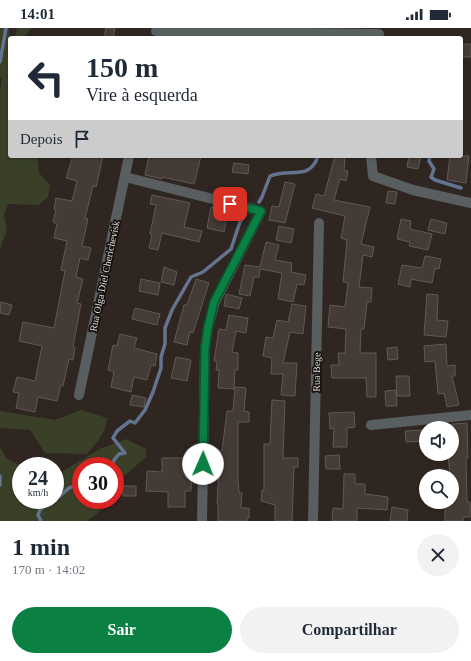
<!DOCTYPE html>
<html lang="pt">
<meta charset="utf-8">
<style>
:root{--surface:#fff;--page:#f2f2f3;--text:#1f2937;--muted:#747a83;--accent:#0b8043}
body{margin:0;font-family:"Times New Roman",serif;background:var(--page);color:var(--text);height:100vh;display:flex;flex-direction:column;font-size:15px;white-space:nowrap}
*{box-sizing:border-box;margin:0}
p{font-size:13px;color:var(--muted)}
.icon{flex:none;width:22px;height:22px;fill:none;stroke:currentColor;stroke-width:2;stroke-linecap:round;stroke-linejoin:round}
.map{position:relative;height:493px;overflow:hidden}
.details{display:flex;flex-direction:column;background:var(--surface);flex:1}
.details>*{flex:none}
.banner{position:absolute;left:8px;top:8px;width:455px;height:122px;border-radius:4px;box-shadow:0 1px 3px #0004;background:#fff;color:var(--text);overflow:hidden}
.tools{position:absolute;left:419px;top:393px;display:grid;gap:8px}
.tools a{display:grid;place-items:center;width:40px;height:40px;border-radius:50%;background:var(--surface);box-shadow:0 1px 3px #0004;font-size:20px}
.speed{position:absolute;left:12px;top:429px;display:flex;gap:8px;font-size:20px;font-weight:700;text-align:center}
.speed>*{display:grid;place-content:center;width:52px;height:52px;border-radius:50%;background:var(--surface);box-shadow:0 1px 3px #0004;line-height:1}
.speed small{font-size:10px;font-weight:400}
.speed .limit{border:6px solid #d22;background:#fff;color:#111}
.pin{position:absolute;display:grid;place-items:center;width:34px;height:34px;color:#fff;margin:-17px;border-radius:8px;box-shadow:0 2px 6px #0006}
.me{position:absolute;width:44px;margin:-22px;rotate:1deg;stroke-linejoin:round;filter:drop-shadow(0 0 3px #0008)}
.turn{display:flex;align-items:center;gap:14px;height:84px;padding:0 12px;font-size:18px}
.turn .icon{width:52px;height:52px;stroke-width:2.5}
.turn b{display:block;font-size:28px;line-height:34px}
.then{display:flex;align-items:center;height:38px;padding:0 12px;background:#0003;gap:8px;font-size:15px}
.round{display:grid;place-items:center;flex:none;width:42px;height:42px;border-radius:21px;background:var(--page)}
.summary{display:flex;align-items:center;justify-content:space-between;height:68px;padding:0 12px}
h1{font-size:24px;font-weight:600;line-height:30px}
.action{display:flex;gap:8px;margin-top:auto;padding:8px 12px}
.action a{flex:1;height:46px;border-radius:24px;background:var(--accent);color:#fff;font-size:16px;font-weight:600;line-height:46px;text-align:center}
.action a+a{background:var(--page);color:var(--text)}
.status{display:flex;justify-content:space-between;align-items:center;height:28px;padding:0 20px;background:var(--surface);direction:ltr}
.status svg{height:11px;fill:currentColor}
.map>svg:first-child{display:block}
.green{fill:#394027}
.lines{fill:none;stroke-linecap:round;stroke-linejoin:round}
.stream{stroke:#637490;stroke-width:3.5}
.building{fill:#443b36;stroke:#625853}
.minor{stroke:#595e60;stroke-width:10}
.route-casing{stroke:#07532c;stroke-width:10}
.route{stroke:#0b8043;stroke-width:7}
.labels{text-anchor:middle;stroke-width:3.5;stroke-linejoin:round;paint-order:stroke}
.street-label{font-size:10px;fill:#e0dad7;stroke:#14100e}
</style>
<div class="status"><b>14:01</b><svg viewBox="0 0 49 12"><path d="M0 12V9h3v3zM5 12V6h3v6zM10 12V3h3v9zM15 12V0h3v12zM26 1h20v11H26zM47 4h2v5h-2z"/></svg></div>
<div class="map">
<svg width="471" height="493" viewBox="0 0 471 493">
<rect width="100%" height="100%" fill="#2f2621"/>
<path class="green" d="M0 0H9L10 128H37L39 145 50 157 48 169 38 177 8 176 4 186 7 202 0 221V64L2 49 0 51Z
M17 0H32L26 7 28 10H15Z
M81 382 107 390C106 405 96 415 87 426L45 425 30 402 0 400V383L55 392Z
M126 411 146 421V429L115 456V438H81V472H103L100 483 87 493H0V419L7 431 22 438 21 472H55V448L100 421Z"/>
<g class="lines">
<path class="stream" d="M0 34 6 0
M430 128 429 133 434 141 431 149 435 152 461 160
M259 174 262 169 270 148C290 140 310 153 318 128
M113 438 114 432 119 426 125 425 113 410 117 403 130 393 135 395 145 382 153 364 161 340V329L165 316V300L172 282 191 249 203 244 231 221 240 194 245 187
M0 448V457
M41 493 38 487 40 482 45 477 53 474 69 460 81 456"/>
</g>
<path class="building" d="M106 0H115L113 10H104Z
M461 16H471V29H461Z
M73 128H103L96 159 93 158 85 190 88 191 82 218 91 220 88 232 80 230 76 249 83 251 77 275 81 276 73 319 75 320 73 332 69 331 63 358 61 357 57 373 38 369 35 384 16 380 19 365 13 364 17 349 35 353 42 318 19 313 23 294 54 300 65 243 61 242 67 213 54 210 57 196 53 194 56 182 54 181 56 170 72 173 77 153 66 150Z
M149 128H201L194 156 162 149V151L145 147Z
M335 128H345L344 142 348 143 346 153 340 151 334 172 370 179 361 216 374 219 372 229 363 227 359 259 372 260 371 274H367L364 301H361L360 325H376V369H367L366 350H332L331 337H339L338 325H345L346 301 328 299 330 277 345 279 348 255 343 254 347 212 341 210 345 188 312 180 316 166 324 168Z
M409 128H421L418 141 407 139Z
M450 128H469L466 155 447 152Z
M234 135 249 137 248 146 232 144Z
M285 154 295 156 285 195 269 192 272 178 279 179Z
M388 163 397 164 395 176 386 175Z
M152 167 190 175 184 199 202 203 199 214 162 205 158 222 149 220 152 207 150 206 156 177 150 176Z
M211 179 228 183 224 204 207 200Z
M401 191 411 193 410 201 432 206 428 222 409 218 410 214 397 211Z
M431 191 447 195 445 206 428 202Z
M279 198 294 201 291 215 276 212Z
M266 214 279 217 275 232 292 235 291 244 306 247 304 257 297 256 293 274 278 271 282 245 260 241 259 249H254L250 268 239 266 245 237 260 239Z
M425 228 441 231 439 241 435 240 432 255 411 251 410 259 398 256 402 237 422 240Z
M164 239 177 244 174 257 161 254Z
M141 251 160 255 158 267 139 263Z
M196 251 209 255 193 305 190 304 187 317 174 314 184 277H187Z
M226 266 242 270 239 281 224 278Z
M427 266 438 267 437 292 448 293 446 309 424 307Z
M1 274 12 277 9 287 0 285Z
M292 276 306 278 303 306 290 304 283 335H297L295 368 281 367 283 346H271L272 330 263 328 266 309 273 310 277 292 288 294Z
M135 280 160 286 157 297 132 291Z
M229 287 248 290 246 305 236 303 232 324 238 325V342H235L234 361 218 360 219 342H216L217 334 214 333 219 301 226 302Z
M120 306 137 310 134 320 157 326 155 338 151 337 147 352 134 349 131 364 111 359 114 344 108 342 113 317 117 318Z
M446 316 447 338 455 337V348H452L459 377 447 379 444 365 438 366 435 333 425 334 424 318Z
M397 319 398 331 388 332 387 320Z
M176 329 191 332 187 353 171 350Z
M396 348H409L410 368H397Z
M235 359 246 360 244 383 249 384V394H238V452L239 465H242L241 480H249V490H247V493H218V476H217L220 423H222L227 383H233Z
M396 362 397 378H386L385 363Z
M132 367 146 370 144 379 130 377Z
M272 372 285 373 283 430H298V439H294L292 493H275V477L261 473 262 462H264V416H270Z
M354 384 355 399 347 400V419H333L334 400 330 401 329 385Z
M467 395 468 430H466L467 474H470V489H463V493H445V474H452V448H450L448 426H452V396Z
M423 402 424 413 406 414 405 403Z
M339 427 340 441H326L325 428Z
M162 430H192L191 463H185V479H168V464L146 463 147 443 162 444Z
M344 446H355V456H365V466L388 469 387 482 357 480V493H332L333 480 343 481Z
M123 458H136V468H123Z
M392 479 408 482 407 493H390Z"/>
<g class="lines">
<path class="minor" d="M156 3 379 6
M371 128 373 148 413 162 471 175
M125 149 261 183 215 274 208 299 205 321 202 493
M79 367 129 128
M371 397 471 387
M313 493 319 195"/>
</g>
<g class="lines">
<g class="route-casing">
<path id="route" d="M203 436 205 321 208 299 214 274 261 183 230 176"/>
</g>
<use href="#route" class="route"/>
</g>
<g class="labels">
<g class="street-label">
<text transform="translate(104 248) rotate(-78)" y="4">Rua Olga Diel Cherichevisk</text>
<text transform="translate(316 344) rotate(-89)" y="4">Rua Bege</text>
</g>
</g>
</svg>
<div class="tools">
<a><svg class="icon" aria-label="sound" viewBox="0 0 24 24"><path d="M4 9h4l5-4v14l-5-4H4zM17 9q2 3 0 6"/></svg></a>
<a><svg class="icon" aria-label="search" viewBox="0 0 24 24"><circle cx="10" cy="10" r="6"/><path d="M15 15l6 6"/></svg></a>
</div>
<div class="speed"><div>24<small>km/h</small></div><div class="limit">30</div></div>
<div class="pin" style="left:230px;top:176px;background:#d93025"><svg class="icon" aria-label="arrive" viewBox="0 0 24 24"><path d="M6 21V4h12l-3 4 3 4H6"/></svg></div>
<svg class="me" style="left:203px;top:436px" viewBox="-20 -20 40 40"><circle r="19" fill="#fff"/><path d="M0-13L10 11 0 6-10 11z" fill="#0b8043"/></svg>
<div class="banner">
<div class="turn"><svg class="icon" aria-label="left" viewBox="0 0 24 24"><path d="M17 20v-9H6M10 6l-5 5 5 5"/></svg><div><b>150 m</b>Vire à esquerda</div></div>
<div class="then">Depois<svg class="icon" aria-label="arrive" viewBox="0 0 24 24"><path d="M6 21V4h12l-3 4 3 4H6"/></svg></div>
</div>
</div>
<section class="details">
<div class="summary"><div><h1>1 min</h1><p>170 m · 14:02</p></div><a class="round"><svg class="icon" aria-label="close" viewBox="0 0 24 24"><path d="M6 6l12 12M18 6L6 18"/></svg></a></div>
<div class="action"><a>Sair</a><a>Compartilhar</a></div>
</section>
